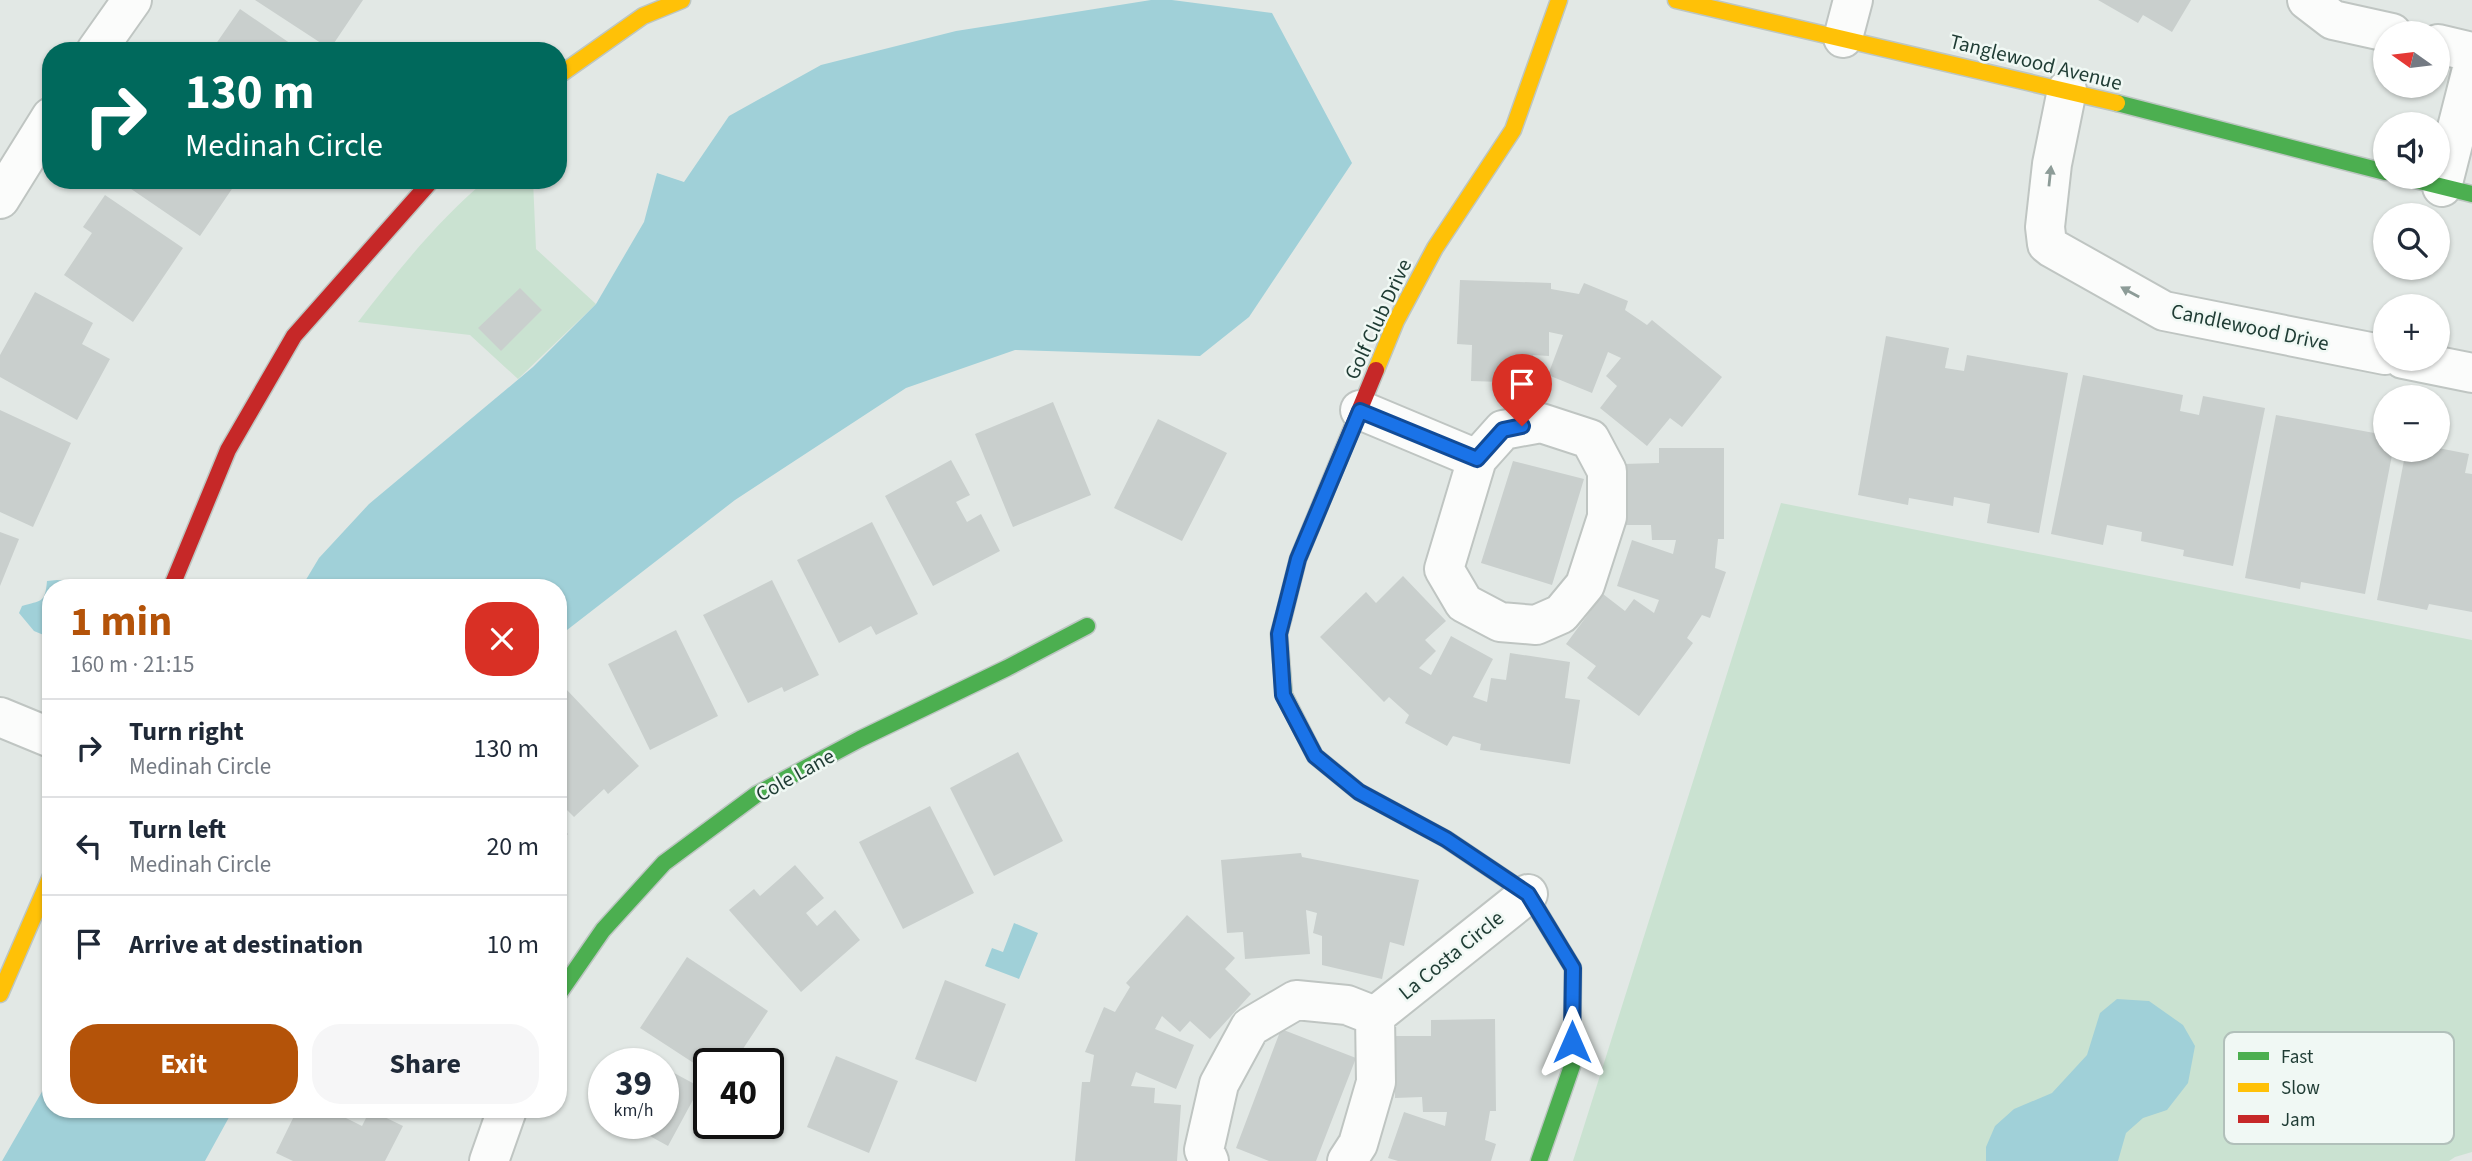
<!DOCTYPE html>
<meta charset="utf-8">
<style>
:root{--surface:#fff;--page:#f6f6f7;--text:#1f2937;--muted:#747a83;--line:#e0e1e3;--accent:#b45309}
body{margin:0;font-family:"Source Sans 3",sans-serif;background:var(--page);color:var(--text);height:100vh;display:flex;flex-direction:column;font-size:26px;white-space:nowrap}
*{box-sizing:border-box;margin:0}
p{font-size:23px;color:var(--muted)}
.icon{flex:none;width:38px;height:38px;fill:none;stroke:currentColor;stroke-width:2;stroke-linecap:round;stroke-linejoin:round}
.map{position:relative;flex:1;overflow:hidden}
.sheet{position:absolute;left:42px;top:579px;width:525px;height:539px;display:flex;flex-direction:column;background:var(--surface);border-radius:28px;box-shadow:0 2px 5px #0004}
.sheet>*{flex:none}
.hud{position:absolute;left:42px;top:42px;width:525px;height:147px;border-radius:28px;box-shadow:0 2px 5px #0004;background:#00695c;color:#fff;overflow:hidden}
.needle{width:46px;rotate:284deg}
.fabs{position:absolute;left:2373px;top:21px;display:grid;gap:14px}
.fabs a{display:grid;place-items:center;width:77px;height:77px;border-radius:50%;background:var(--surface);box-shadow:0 2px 5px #0004;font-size:35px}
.speed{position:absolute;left:588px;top:1048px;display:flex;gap:14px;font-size:35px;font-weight:700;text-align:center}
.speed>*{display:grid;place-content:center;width:91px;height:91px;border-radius:50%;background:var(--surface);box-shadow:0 2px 5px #0004;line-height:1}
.speed small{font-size:18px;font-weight:400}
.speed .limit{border:4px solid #111;border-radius:10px;background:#fff;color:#111}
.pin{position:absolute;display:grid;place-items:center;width:60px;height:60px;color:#fff;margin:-72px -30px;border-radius:50% 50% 50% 0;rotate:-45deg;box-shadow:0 0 7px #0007}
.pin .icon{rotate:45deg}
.me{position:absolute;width:77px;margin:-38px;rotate:0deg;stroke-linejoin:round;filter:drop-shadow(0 0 5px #0008)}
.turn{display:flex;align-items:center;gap:24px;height:147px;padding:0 28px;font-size:32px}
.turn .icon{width:91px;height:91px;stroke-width:2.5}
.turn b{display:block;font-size:49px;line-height:60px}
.round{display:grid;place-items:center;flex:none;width:74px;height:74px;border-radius:28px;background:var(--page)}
.headline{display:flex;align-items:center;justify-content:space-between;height:119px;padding:0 28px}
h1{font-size:42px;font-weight:700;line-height:52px;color:var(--accent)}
.action{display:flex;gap:14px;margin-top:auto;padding:14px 28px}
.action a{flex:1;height:80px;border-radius:28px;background:var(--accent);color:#fff;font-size:28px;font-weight:700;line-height:80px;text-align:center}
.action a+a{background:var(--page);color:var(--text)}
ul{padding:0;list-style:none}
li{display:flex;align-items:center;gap:21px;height:98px;padding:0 28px;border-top:2px solid var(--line)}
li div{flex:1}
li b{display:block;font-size:26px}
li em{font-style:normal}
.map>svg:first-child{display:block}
.green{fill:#cae2d1}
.water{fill:#a0d0d8}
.building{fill:#c9cfcd}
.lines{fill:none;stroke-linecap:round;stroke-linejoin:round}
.street-casing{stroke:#bfc5c2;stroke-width:42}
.fast-casing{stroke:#bdc6c2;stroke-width:19}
.slow-casing{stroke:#bdc6c2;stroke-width:19}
.jam-casing{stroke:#bdc6c2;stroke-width:19}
.street{stroke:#fbfcfb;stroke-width:38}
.fast{stroke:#4caf50;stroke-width:16}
.slow{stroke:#ffc107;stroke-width:16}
.jam{stroke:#c62828;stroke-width:16}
.oneway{fill:#8d9c98}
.route-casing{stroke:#114b97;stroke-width:18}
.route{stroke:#1a73e8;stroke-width:12}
.labels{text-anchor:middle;stroke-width:5;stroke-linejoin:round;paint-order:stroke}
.street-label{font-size:21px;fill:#1f3c34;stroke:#f0f8f4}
.key{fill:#f0f8f4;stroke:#b1c0ba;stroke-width:2}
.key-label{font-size:19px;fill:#1f3c34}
</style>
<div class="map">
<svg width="2472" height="1161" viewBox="0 0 2472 1161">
<rect width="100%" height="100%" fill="#e2e8e5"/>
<path class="green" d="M486 180H533L536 249 596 304 518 379 470 335 358 322C397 272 437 221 486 180Z
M1781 503 2472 640V1152L2455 1157 2449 1161H1573Z"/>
<path class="water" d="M1151 0H1172L1272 13 1352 163 1249 317 1200 356 1015 350 906 388 735 500 558 637V588H301L319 558 369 504 533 367 596 304 644 222 657 173 684 182 729 116 821 65 956 31Z
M57 580 69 581 75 588H51V633L46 636 34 631 19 613 22 606C41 600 45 604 47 581Z
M1014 923 1038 933 1019 979 985 966 992 948 1003 952Z
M2117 999 2149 1001 2183 1025 2195 1046 2188 1083 2167 1110 2143 1118 2126 1133 2118 1161H1986V1147L1995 1126 2014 1109 2052 1093 2087 1055 2100 1013Z
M51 1076V1110H233L205 1161H2Z"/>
<path class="building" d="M255 0H363L330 49Z
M2098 0H2191L2172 32 2143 15 2138 23Z
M240 9 294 46 291 51H211Z
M118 180H238L200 236Z
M105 195 183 248 133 322 64 275 92 233 83 227Z
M1460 280 1551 283V289L1579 294 1584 283 1628 301 1625 310 1647 325 1652 320 1722 377 1682 427 1670 418 1647 446 1600 408 1617 386 1606 376 1621 358 1608 352 1592 393 1548 375 1563 335 1549 332V356L1533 355 1532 383 1471 381 1472 345 1457 344Z
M520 288 542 310 501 351 478 328Z
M35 292 93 323 82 344 110 359 77 420 0 377V355Z
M1886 336 1949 348 1945 368 1964 371 1967 355 2068 373 2039 533 1987 523 1990 504 1954 497 1953 506 1909 498 1908 505 1858 495Z
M2083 375 2183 395 2180 411 2199 415 2203 396 2265 408 2233 566 2183 556 2184 550 2141 541 2142 532 2107 525 2103 545 2051 534Z
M1053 402 1091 495 1013 527 975 434Z
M0 410 71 443 33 527 0 512Z
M2276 415 2385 435V450H2393L2365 594 2301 582 2300 589 2245 578Z
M1158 419 1227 453 1182 541 1114 508Z
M1659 448H1724V539H1718L1715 568 1726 572 1710 618 1702 615 1687 638 1693 643 1639 716 1587 678 1596 666 1566 644 1603 594 1625 611 1634 599 1654 613 1659 600 1617 586 1632 540 1673 554 1676 540H1652L1651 525H1624L1623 464 1659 463Z
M2438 448 2469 454 2465 473 2472 474V612L2429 604 2427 610 2377 600 2406 450H2438Z
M951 460 970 495 956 502 967 522 981 514 1000 551 933 586 885 496Z
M1513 461 1584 479 1552 585 1481 563Z
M872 522 918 614 876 635 871 626 839 643 797 560Z
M0 532 19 539 0 586Z
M1403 576 1446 621 1425 640 1436 651 1419 668 1431 675 1451 636 1493 659 1473 697 1487 702 1491 678 1506 680 1510 653 1570 662 1565 698 1580 700 1570 764 1480 750 1481 744 1453 736 1447 746 1405 723 1409 715 1389 697 1384 702 1320 637 1366 592 1376 603Z
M772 580 819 675 784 692 782 687 748 703 703 615Z
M676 630 718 716 650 750 608 664Z
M566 689 639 766 608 794 604 789 574 817 558 801V696Z
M1018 752 1063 841 994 876 950 788Z
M930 806 974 893 903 929 859 842Z
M558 825 568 834 558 844Z
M1301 853 1302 857 1419 880 1404 946 1390 942 1382 979 1322 965V936L1313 933 1317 913 1306 910 1310 954 1245 959 1243 932 1227 933 1221 860Z
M795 865 824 898 806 913 817 926 835 910 860 940 801 992 729 910 754 889 760 896Z
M1187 915 1235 958 1225 969 1251 994 1210 1039 1190 1021 1180 1032 1162 1016 1155 1029 1194 1045 1176 1089 1136 1072 1131 1086 1155 1088 1154 1103 1181 1105 1177 1161H1075L1082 1082H1090L1094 1055 1085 1052 1104 1007 1115 1012 1130 987 1126 983Z
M687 957 768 1011 733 1064H709V1073L640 1028Z
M945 980 1006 1004 976 1082 915 1059Z
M1495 1019 1496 1111H1490L1485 1140 1496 1144 1491 1161H1398L1388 1158 1404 1112 1445 1126 1447 1112H1423L1422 1097 1395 1098V1036H1431V1020Z
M1281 1029 1356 1058 1316 1161H1269L1236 1148Z
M643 1055 659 1064H638Z
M836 1056 898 1081 869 1153 807 1127Z
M663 1067 700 1087 668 1146 628 1124H663Z
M297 1110H343L340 1115 362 1126 370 1110 403 1126 385 1161H293L276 1153Z"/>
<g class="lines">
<g class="street-casing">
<path id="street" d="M2307 0 2333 20 2392 33
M1843 38 1853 0
M2438 44 2472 52
M96 51 132 0
M2067 90 2052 164 2045 227 2047 244 2052 248 2164 311 2385 355
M2442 187 2472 69
M0 199 51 117
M2403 359 2472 373
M1360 410 1477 459 1444 569 1464 603 1500 622 1536 625 1561 614 1585 585 1607 517V471L1590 439 1541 423 1503 430 1477 459
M0 717 51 738
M1375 1016 1528 894
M489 1161 507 1110
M1209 1161 1204 1150 1219 1084 1250 1027 1296 1000 1347 1005 1375 1016
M1347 1161 1358 1144 1376 1082 1375 1016"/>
</g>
<g class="fast-casing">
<path id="fast" d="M2117 103 2385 172
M2403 177 2472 194
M1283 619 1279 634 1284 695 1315 756 1359 792 1446 839 1528 894 1573 968 1572 1066 1539 1161
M558 995 603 930 664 863 757 794 860 739 1007 668 1087 626"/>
</g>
<g class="slow-casing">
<path id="slow" d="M1676 0 2117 103
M558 76 643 16 682 0
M1376 370 1396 321 1435 248 1513 130 1559 0
M0 994 51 876"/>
</g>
<g class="jam-casing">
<path id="jam" d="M171 588 228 450 294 336 432 180
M1283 619 1298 559 1376 370"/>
</g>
<use href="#street" class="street"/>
<use href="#fast" class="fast"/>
<use href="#slow" class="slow"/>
<use href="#jam" class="jam"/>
</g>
<defs><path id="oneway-solid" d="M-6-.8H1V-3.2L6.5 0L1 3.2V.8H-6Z" transform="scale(1.75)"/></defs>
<g class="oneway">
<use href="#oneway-solid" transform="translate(2050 176) rotate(-84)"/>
<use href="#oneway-solid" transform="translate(2130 292) rotate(-151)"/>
</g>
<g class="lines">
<g class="route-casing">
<path id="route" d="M1522 426 1503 430 1477 459 1360 411 1298 559 1279 634 1283 695 1315 756 1359 792 1446 839 1528 894 1573 968 1572 1042"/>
</g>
<use href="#route" class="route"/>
</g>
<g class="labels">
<g class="street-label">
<text transform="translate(2036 62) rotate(14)" y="7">Tanglewood Avenue</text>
<text transform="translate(1378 319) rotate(-65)" y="7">Golf Club Drive</text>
<text transform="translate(2250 327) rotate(12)" y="7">Candlewood Drive</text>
<text transform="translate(795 775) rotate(-29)" y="7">Cole Lane</text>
<text transform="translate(1451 955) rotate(-39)" y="7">La Costa Circle</text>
</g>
</g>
<rect x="2224" y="1032" width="230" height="112" rx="10" class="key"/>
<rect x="2238" y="1052" width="31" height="8" fill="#4caf50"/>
<rect x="2238" y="1083" width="31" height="9" fill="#ffc107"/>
<rect x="2238" y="1115" width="31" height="8" fill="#c62828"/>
<g class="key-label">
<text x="2281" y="1063">Fast</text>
<text x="2281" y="1094">Slow</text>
<text x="2281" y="1126">Jam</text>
</g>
</svg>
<div class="fabs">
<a><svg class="needle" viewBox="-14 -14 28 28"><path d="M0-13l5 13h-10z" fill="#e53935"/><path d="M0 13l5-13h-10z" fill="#747a83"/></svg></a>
<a><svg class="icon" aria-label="sound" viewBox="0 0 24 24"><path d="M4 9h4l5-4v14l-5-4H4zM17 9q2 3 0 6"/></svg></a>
<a><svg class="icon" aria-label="search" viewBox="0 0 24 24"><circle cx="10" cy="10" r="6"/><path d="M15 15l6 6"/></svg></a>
<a>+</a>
<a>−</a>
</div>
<div class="speed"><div>39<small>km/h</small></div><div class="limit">40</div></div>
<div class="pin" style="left:1522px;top:426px;background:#d93025"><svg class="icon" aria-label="arrive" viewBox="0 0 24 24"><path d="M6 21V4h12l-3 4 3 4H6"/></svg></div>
<svg class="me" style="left:1572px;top:1042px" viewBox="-20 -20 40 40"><path d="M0-17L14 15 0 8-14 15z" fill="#1a73e8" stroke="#fff" stroke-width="4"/></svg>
<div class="hud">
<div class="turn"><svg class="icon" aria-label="right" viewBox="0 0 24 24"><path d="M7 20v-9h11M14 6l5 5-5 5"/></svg><div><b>130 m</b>Medinah Circle</div></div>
</div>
<section class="sheet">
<div class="headline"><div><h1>1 min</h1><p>160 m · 21:15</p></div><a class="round" style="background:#d93025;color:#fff"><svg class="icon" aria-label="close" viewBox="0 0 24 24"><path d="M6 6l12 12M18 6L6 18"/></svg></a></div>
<ul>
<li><svg class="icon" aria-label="right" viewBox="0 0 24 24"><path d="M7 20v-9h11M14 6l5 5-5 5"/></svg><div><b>Turn right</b><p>Medinah Circle</p></div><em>130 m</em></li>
<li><svg class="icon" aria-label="left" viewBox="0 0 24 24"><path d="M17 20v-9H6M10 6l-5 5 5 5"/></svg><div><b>Turn left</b><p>Medinah Circle</p></div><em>20 m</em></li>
<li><svg class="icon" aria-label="arrive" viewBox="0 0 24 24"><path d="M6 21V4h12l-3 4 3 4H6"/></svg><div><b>Arrive at destination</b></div><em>10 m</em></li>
</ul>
<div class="action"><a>Exit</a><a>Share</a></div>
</section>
</div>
